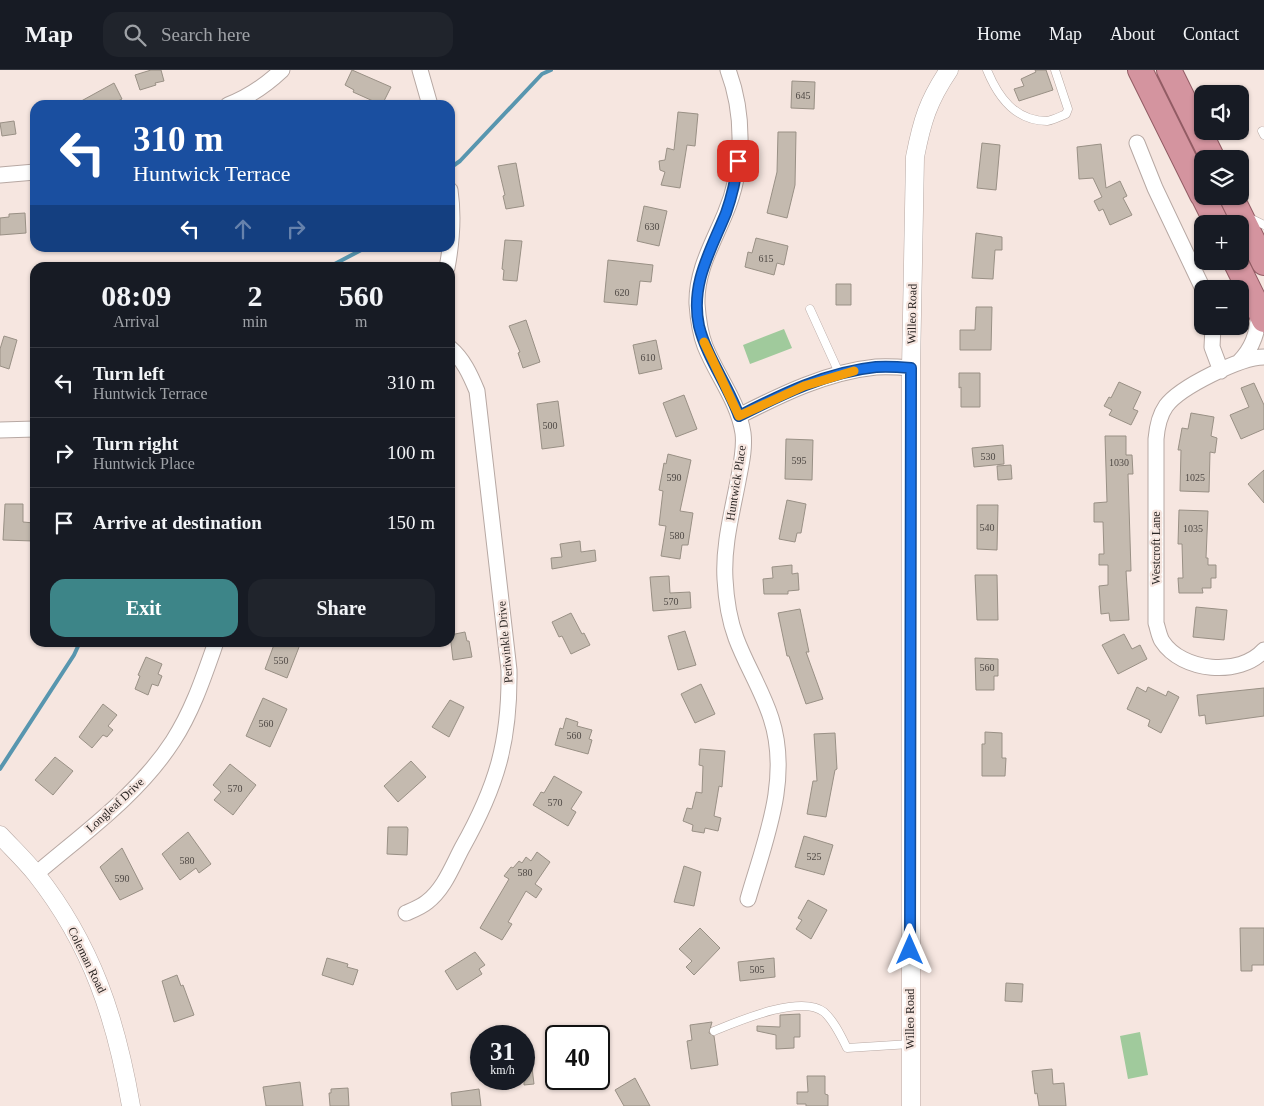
<!DOCTYPE html>
<meta charset="utf-8">
<style>
:root{--surface:#171b24;--page:#20242c;--text:#f1f3f6;--muted:#9ea1a6;--line:#363941;--accent:#3d8588}
body{margin:0;font-family:Georgia,serif;background:var(--page);color:var(--text);height:100vh;display:flex;flex-direction:column;font-size:19px;white-space:nowrap}
*{box-sizing:border-box;margin:0}
p{font-size:16px;color:var(--muted)}
.icon{flex:none;width:28px;height:28px;fill:none;stroke:currentColor;stroke-width:2;stroke-linecap:round;stroke-linejoin:round}
.map{position:relative;flex:1;overflow:hidden}
.panel{position:absolute;left:30px;top:192px;width:425px;height:385px;display:flex;flex-direction:column;background:var(--surface);border-radius:15px;box-shadow:0 1px 4px #0004}
.panel>*{flex:none}
.top-card{position:absolute;left:30px;top:30px;width:425px;height:152px;border-radius:15px;box-shadow:0 1px 4px #0004;background:#1a4fa0;color:#fff;overflow:hidden}
.controls{position:absolute;left:1194px;top:15px;display:grid;gap:10px}
.controls a{display:grid;place-items:center;width:55px;height:55px;border-radius:10px;background:var(--surface);box-shadow:0 1px 4px #0004;font-size:25px}
.speed{position:absolute;left:470px;top:955px;display:flex;gap:10px;font-size:25px;font-weight:700;text-align:center}
.speed>*{display:grid;place-content:center;width:65px;height:65px;border-radius:50%;background:var(--surface);box-shadow:0 1px 4px #0004;line-height:1}
.speed small{font-size:12px;font-weight:400}
.speed .limit{border:2px solid #111;border-radius:8px;background:#fff;color:#111}
.pin{position:absolute;display:grid;place-items:center;width:42px;height:42px;color:#fff;margin:-21px;border-radius:10px;box-shadow:0 2px 8px #0006}
.me{position:absolute;width:55px;margin:-28px;rotate:0deg;stroke-linejoin:round;filter:drop-shadow(0 0 4px #0008)}
.turn{display:flex;align-items:center;gap:18px;height:105px;padding:0 20px;font-size:22px}
.turn .icon{width:65px;height:65px;stroke-width:2.5}
.turn b{display:block;font-size:35px;line-height:42px}
.lanes{display:flex;align-items:center;height:48px;padding:0 20px;background:#0003;justify-content:center;gap:25px;direction:ltr}
.lanes .off{opacity:.35}
.eta{display:flex;justify-content:space-evenly;align-items:center;height:85px;text-align:center}
.eta b{font-size:30px;font-weight:600;line-height:35px}
.cta{display:flex;gap:10px;margin-top:auto;padding:10px 20px}
.cta a{flex:1;height:58px;border-radius:15px;background:var(--accent);color:#fff;font-size:20px;font-weight:600;line-height:58px;text-align:center}
.cta a+a{background:var(--page);color:var(--text)}
ul{padding:0;list-style:none}
li{display:flex;align-items:center;gap:15px;height:70px;padding:0 20px;border-top:1px solid var(--line)}
li div{flex:1}
li b{display:block;font-size:19px}
li em{font-style:normal}
header{display:flex;align-items:center;gap:30px;box-sizing:border-box;height:70px;padding:0 25px;background:var(--surface);border-bottom:1px solid var(--line)}
header strong{font-size:24px}
nav{display:flex;gap:28px;margin-inline-start:auto;font-size:18px}
.search{width:350px;height:45px;background:var(--page);display:flex;align-items:center;gap:12px;box-sizing:border-box;padding:0 18px;border-radius:15px;color:var(--muted);font-size:19px}
.map>svg:first-child{display:block}
.green{fill:#a0ca9c}
.lines{fill:none;stroke-linecap:round;stroke-linejoin:round}
.stream{stroke:#5896af;stroke-width:4}
.building{fill:#c4baaf;stroke:#999085}
.service-casing{stroke:#b7a8a3;stroke-width:9}
.minor-casing{stroke:#b7a8a3;stroke-width:17}
.tertiary-casing{stroke:#b7a8a3;stroke-width:19}
.trunk-casing{stroke:#925c64;stroke-width:26}
.service{stroke:#fff;stroke-width:8}
.minor{stroke:#fff;stroke-width:15}
.tertiary{stroke:#fff;stroke-width:18}
.trunk{stroke:#d4949f;stroke-width:24}
.route-casing{stroke:#114b97;stroke-width:12}
.route{stroke:#1a73e8;stroke-width:9}
.slow{stroke:#f59e0b;stroke-width:9}
.labels{text-anchor:middle;stroke-width:4.5;stroke-linejoin:round;paint-order:stroke}
.number-label{font-size:10px;fill:#504a46}
.street-label{font-size:12px;fill:#2a2523;stroke:#f6e6e0}
</style>
<header>
<strong>Map</strong>
<div class="search"><svg class="icon" aria-label="search" viewBox="0 0 24 24"><circle cx="10" cy="10" r="6"/><path d="M15 15l6 6"/></svg>Search here</div>
<nav><a>Home</a><a>Map</a><a>About</a><a>Contact</a></nav>
</header>
<div class="map">
<svg width="1264" height="1036" viewBox="0 0 1264 1036">
<rect width="100%" height="100%" fill="#f6e6e0"/>
<path class="green" d="M784 259 792 278 750 294 743 275Z
M1140 962 1148 1005 1128 1009 1120 966Z"/>
<g class="lines">
<path class="stream" d="M450 98 460 91 542 4 551 0
M327 198 365 178
M0 699 74 585 80 572"/>
</g>
<path class="building" d="M151 0H161L164 11 155 13 156 15 140 20 135 5Z
M352 0 391 17 382 35 353 22 354 20 345 15Z
M1035 0H1046L1053 20 1019 31 1014 19 1024 16 1021 9 1036 2Z
M792 11 815 12 814 39 791 38Z
M114 13 122 29 110 35H74Z
M678 42 698 44 695 76 687 75 680 118 661 115 665 102 660 100 659 91 665 90 667 78 674 80Z
M14 51 16 64 2 66 0 53Z
M778 62H796L795 115 787 148 767 143 777 102Z
M982 73 1000 75 996 120 977 118Z
M1101 74 1106 118 1120 111 1127 126 1123 128 1132 145 1110 155 1103 139 1099 141 1094 131 1102 127 1093 108 1079 109 1077 77Z
M516 93 524 136 506 139 503 126 505 125 498 96Z
M644 136 667 141 659 176 637 171Z
M25 143 26 163 0 165V148L9 147V144Z
M976 163 1002 167V180H995L993 209 972 208Z
M756 168 788 176 784 195 777 193 774 205 745 197 748 182 752 183Z
M505 170 522 171 517 211 503 210 504 200 502 199Z
M608 190 653 195 651 212 640 211 637 235 604 232Z
M836 214H851V235H836Z
M976 237H992L991 280H960V260H975Z
M526 250 540 292 523 298 518 283 520 282 509 256Z
M4 266 17 270 9 299 0 296V279Z
M656 270 662 299 639 304 633 275Z
M959 303H980V337H961V317L959 318Z
M1119 312 1141 322 1133 339 1138 341 1131 355 1109 345 1112 340 1104 336 1109 327 1111 328Z
M1254 313 1264 335V359L1241 369 1230 345 1249 337 1241 318Z
M684 325 697 359 676 367 663 333Z
M558 331 564 376 542 379 537 334Z
M1191 343 1214 347 1211 366 1217 368 1215 383 1210 382 1209 422 1180 421 1181 380H1178L1182 358 1188 359Z
M1105 366H1126V385H1132L1133 404H1128L1131 501H1126L1129 550 1110 551 1109 543 1101 544 1099 516 1108 515V495H1099V484H1104L1103 452H1094V433L1107 432Z
M786 369 813 370 812 410 785 409Z
M1003 375 1004 394 974 397 972 378Z
M668 384 691 390 680 441 693 443 688 475H682L680 489 661 486 666 456 659 455 663 421 659 420 664 393 666 394Z
M1011 395 1012 409 998 410 997 396Z
M1264 400V433L1248 414Z
M787 430 806 434 801 463H797L795 472 779 469Z
M5 434H23V452L34 453 33 471 3 470Z
M977 435H998L997 480 977 479Z
M1179 440 1208 441 1206 488H1208V495H1216V508H1211V518H1202L1203 523H1179L1178 508H1183L1182 474H1178Z
M580 471 581 482 595 480 596 491 552 499 551 488 562 487 560 474Z
M792 495V504L798 503 799 520 788 521V524H764L763 509 773 508 772 497Z
M975 505H997L998 550H977Z
M669 506 670 523 690 522 691 538 653 541 650 507Z
M1196 537 1227 540 1224 570 1193 567Z
M800 539 809 582H806L823 629 806 634 789 586H787L778 543Z
M571 543 582 564 584 563 590 575 571 584 562 566 559 567 552 552Z
M685 561 696 595 678 600 668 566Z
M465 562 467 571H469L472 587 453 590 450 565Z
M1124 564 1132 579 1140 575 1147 589 1118 604 1102 575Z
M275 572H301L287 608 265 599Z
M146 587 162 594 158 604 162 606 158 616 152 614 148 625 135 619 140 606 138 605Z
M975 588 998 589V606H994V620H976Z
M701 614 715 644 695 653 681 624Z
M1137 617 1146 622 1148 617 1166 626 1168 621 1179 627 1161 663 1148 656 1150 650 1127 639Z
M1264 618V646L1206 654 1205 645 1199 646 1197 625Z
M263 628 287 639 270 677 246 666Z
M450 630 464 637 449 667 432 657Z
M103 634 117 645 108 656 113 660 107 667 103 665 92 678 79 667Z
M566 648 578 652 577 656 592 660 589 669 592 670 588 684 555 675 560 658 563 659Z
M985 662 1002 663V688H1006L1005 706H982V674H985Z
M835 663 837 699 835 700 826 747 807 744 813 711H817L814 664Z
M700 679 725 681 722 717 719 716 714 746 721 748 718 761 705 758 704 763 692 761 693 755 683 751 687 738 692 739 696 722 702 723 703 696 699 695Z
M55 687 73 701 53 725 35 710Z
M411 691 426 707 398 732 384 716Z
M230 694 256 715 233 745 214 730 221 722 213 715Z
M554 706 582 722 571 739 576 742 568 756 533 735 541 722 544 723Z
M388 757H407L408 759 407 785 387 784Z
M188 762 211 794 199 803 196 798 180 810 162 784Z
M804 766 833 775 824 805 795 797Z
M122 778 143 819 120 830 100 797Z
M537 782 550 792 535 814 542 819 536 828 526 821 508 852 512 854 502 870 480 858 509 809 504 806 511 797 513 798 519 791 522 793 526 787 531 791Z
M684 796 701 802 694 836 674 832Z
M808 830 827 840 811 869 796 859 802 850 798 848Z
M700 858 720 878 694 905 686 897 692 891 679 879Z
M1240 858H1264V895H1252V901H1241Z
M475 882 485 895 479 899 482 904 457 920 445 901Z
M327 888 348 894 347 897 358 900 353 915 322 905Z
M774 888 775 907 740 911 738 892Z
M177 905 181 916 183 915 194 945 174 952 162 911Z
M1006 913 1023 914 1022 932 1005 931Z
M800 944V967H794V978L776 979V965L757 961V956L780 957V945Z
M712 952 709 963 714 966 718 995 691 999 687 971 692 970 690 955Z
M524 981H530L534 1014 524 1015Z
M1052 999 1053 1014 1064 1013 1066 1036H1039L1037 1023 1035 1024 1032 1001Z
M807 1006H825V1024L828 1025V1036H806V1034H797V1022H808Z
M635 1008 650 1036H624L615 1020Z
M300 1012 303 1036H266L263 1017Z
M348 1018 349 1036H330L329 1023H331V1019Z
M479 1019 481 1036H452L451 1023Z"/>
<g class="lines">
<g class="service-casing">
<path id="service" d="M987 0C998 27 1015 51 1047 51 1053 50 1061 46 1066 44L1068 39 1055 0
M1262 61 1264 65
M1250 148 1264 155
M810 239 840 305
M714 961C739 951 801 924 824 942 834 951 841 966 847 978L910 974"/>
</g>
<g class="minor-casing">
<path id="minor" d="M420 0 430 35
M728 0C745 45 744 100 725 144 713 173 696 201 697 234 698 248 700 263 705 276 717 306 738 331 743 363 745 379 741 395 738 411 732 443 723 476 725 509 726 529 729 549 736 568 746 595 762 620 771 648 791 709 765 770 748 829
M228 35C249 27 265 16 282 0
M1137 73 1155 118 1203 219
M0 105 35 102
M447 198C452 171 454 147 450 120
M1213 256 1212 277 1221 301
M1264 287C1241 287 1180 317 1166 336 1159 346 1157 357 1156 369V553C1158 559 1159 566 1162 571 1182 602 1240 607 1264 580
M1239 292C1253 278 1259 259 1258 240
M739 346C782 324 827 302 876 297 888 296 900 297 911 298
M0 360 35 359
M36 804C84 763 138 725 173 671 193 640 204 606 216 572
M406 843C413 840 421 837 427 832 444 819 452 797 462 778 497 716 510 671 509 600L477 321C470 304 463 289 450 278"/>
</g>
<g class="tertiary-casing">
<path id="tertiary" d="M0 765C12 778 25 790 36 804 92 875 116 949 131 1036
M911 1036V298L915 87C922 51 928 31 949 0"/>
</g>
<g class="trunk-casing">
<path id="trunk" d="M1140 0 1202 125
M1169 0 1213 89
M1203 126 1217 154
M1231 126 1264 193
M1235 191 1264 250"/>
</g>
<use href="#service" class="service"/>
<use href="#minor" class="minor"/>
<use href="#tertiary" class="tertiary"/>
<use href="#trunk" class="trunk"/>
</g>
<g class="lines">
<g class="route-casing">
<path id="route" d="M738 91C736 108 732 126 726 143 711 180 690 214 699 256 707 288 728 315 739 346 782 324 827 302 876 297 888 296 900 297 911 298L910 880"/>
</g>
<use href="#route" class="route"/>
<path class="slow" d="M704 272 739 346 804 316 854 301"/>
</g>
<g class="labels">
<g class="number-label">
<text x="803" y="29">645</text>
<text x="652" y="160">630</text>
<text x="766" y="192">615</text>
<text x="622" y="226">620</text>
<text x="648" y="291">610</text>
<text x="550" y="359">500</text>
<text x="988" y="390">530</text>
<text x="799" y="394">595</text>
<text x="1119" y="396">1030</text>
<text x="674" y="411">590</text>
<text x="1195" y="411">1025</text>
<text x="987" y="461">540</text>
<text x="1193" y="462">1035</text>
<text x="677" y="469">580</text>
<text x="671" y="535">570</text>
<text x="281" y="594">550</text>
<text x="987" y="601">560</text>
<text x="266" y="657">560</text>
<text x="574" y="669">560</text>
<text x="235" y="722">570</text>
<text x="555" y="736">570</text>
<text x="814" y="790">525</text>
<text x="187" y="794">580</text>
<text x="525" y="806">580</text>
<text x="122" y="812">590</text>
<text x="757" y="903">505</text>
</g>
<g class="street-label">
<text transform="translate(912 244) rotate(-89)" y="4">Willeo Road</text>
<text transform="translate(736 413) rotate(-81)" y="4">Huntwick Place</text>
<text transform="translate(1156 478) rotate(-90)" y="4">Westcroft Lane</text>
<text transform="translate(505 572) rotate(-95)" y="4">Periwinkle Drive</text>
<text transform="translate(115 735) rotate(-43)" y="4">Longleaf Drive</text>
<text transform="translate(87 890) rotate(64)" y="4">Coleman Road</text>
<text transform="translate(910 949) rotate(-90)" y="4">Willeo Road</text>
</g>
</g>
</svg>
<div class="controls">
<a><svg class="icon" aria-label="sound" viewBox="0 0 24 24"><path d="M4 9h4l5-4v14l-5-4H4zM17 9q2 3 0 6"/></svg></a>
<a><svg class="icon" aria-label="layers" viewBox="0 0 24 24"><path d="M12 4l9 5-9 5-9-5zM3 14l9 5 9-5"/></svg></a>
<a>+</a>
<a>−</a>
</div>
<div class="speed"><div>31<small>km/h</small></div><div class="limit">40</div></div>
<div class="pin" style="left:738px;top:91px;background:#d93025"><svg class="icon" aria-label="arrive" viewBox="0 0 24 24"><path d="M6 21V4h12l-3 4 3 4H6"/></svg></div>
<svg class="me" style="left:910px;top:880px" viewBox="-20 -20 40 40"><path d="M0-17L14 15 0 8-14 15z" fill="#1a73e8" stroke="#fff" stroke-width="4"/></svg>
<div class="top-card">
<div class="turn"><svg class="icon" aria-label="left" viewBox="0 0 24 24"><path d="M17 20v-9H6M10 6l-5 5 5 5"/></svg><div><b>310 m</b>Huntwick Terrace</div></div>
<div class="lanes"><svg class="icon" aria-label="left" viewBox="0 0 24 24"><path d="M17 20v-9H6M10 6l-5 5 5 5"/></svg><svg class="icon off" aria-label="ahead" viewBox="0 0 24 24"><path d="M12 20V5M6 11l6-6 6 6"/></svg><svg class="icon off" aria-label="right" viewBox="0 0 24 24"><path d="M7 20v-9h11M14 6l5 5-5 5"/></svg></div>
</div>
<section class="panel">
<div class="eta">
<div><b>08:09</b><p>Arrival</p></div>
<div><b>2</b><p>min</p></div>
<div><b>560</b><p>m</p></div>
</div>
<ul>
<li><svg class="icon" aria-label="left" viewBox="0 0 24 24"><path d="M17 20v-9H6M10 6l-5 5 5 5"/></svg><div><b>Turn left</b><p>Huntwick Terrace</p></div><em>310 m</em></li>
<li><svg class="icon" aria-label="right" viewBox="0 0 24 24"><path d="M7 20v-9h11M14 6l5 5-5 5"/></svg><div><b>Turn right</b><p>Huntwick Place</p></div><em>100 m</em></li>
<li><svg class="icon" aria-label="arrive" viewBox="0 0 24 24"><path d="M6 21V4h12l-3 4 3 4H6"/></svg><div><b>Arrive at destination</b></div><em>150 m</em></li>
</ul>
<div class="cta"><a>Exit</a><a>Share</a></div>
</section>
</div>
